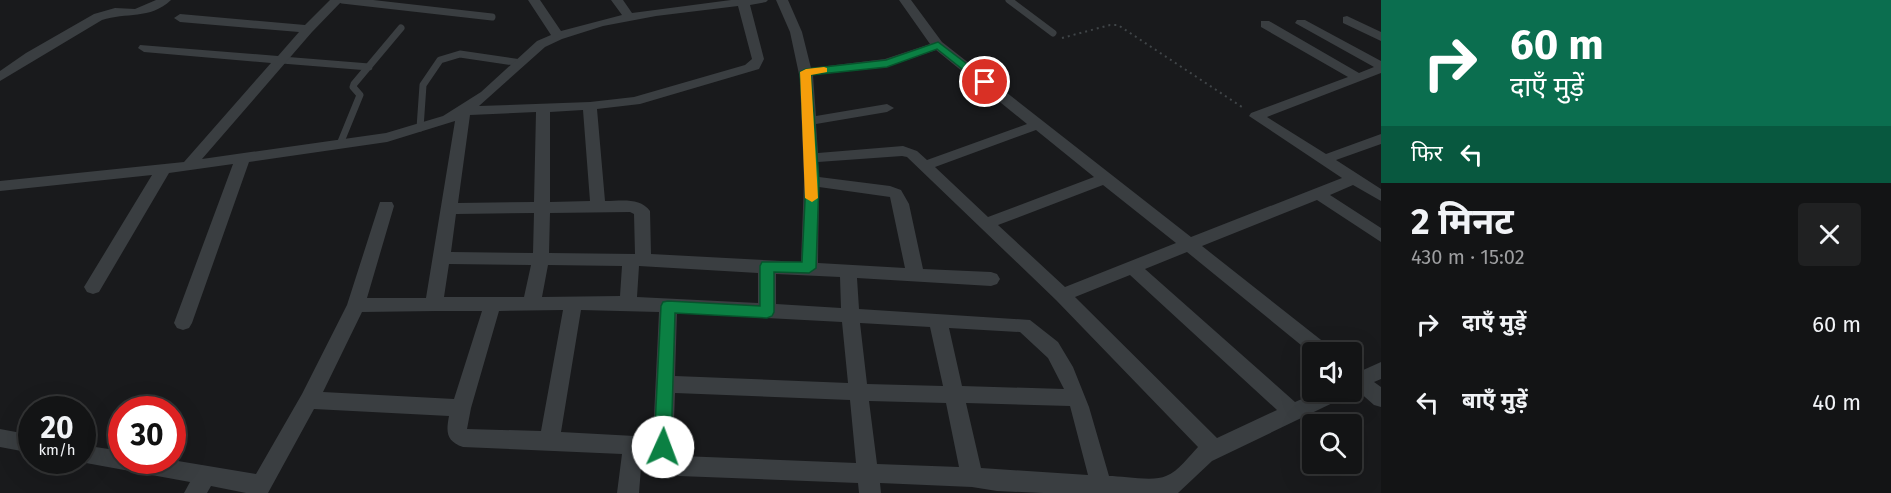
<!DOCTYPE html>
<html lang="hi">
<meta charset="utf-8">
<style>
:root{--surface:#131415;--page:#202122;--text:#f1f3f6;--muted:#9d9ea0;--line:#323334}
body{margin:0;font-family:"Fira Sans","Noto Sans Devanagari",sans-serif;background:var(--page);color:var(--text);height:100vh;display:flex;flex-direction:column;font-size:22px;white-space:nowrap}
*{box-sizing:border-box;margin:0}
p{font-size:20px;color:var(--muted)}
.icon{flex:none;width:33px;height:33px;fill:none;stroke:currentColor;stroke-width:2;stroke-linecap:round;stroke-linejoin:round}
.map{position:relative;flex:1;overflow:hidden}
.panel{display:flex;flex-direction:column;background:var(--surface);width:510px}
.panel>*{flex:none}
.banner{background:#0b6e4f;color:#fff;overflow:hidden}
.fabs{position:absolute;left:1302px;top:342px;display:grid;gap:12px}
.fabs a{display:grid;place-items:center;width:60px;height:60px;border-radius:6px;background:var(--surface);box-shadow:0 6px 24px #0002,0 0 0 2px var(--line);font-size:30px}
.speed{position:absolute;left:18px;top:396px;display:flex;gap:12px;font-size:30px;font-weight:700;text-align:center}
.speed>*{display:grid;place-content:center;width:78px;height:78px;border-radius:50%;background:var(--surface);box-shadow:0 6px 24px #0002,0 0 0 2px var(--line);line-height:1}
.speed small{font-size:15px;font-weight:400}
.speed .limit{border:9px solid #d22;background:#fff;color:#111}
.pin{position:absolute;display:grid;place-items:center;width:51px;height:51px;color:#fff;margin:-26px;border:3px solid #fff;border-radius:50%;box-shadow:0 2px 6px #0007}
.me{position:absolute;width:66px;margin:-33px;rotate:2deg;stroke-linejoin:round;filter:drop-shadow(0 0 4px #0008)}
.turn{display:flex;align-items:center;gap:21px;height:126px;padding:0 30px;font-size:27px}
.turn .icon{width:78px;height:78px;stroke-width:2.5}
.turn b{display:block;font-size:42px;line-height:51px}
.then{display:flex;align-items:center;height:57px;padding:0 30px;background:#0003;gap:12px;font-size:22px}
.round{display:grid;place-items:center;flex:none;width:63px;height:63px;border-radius:6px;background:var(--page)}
.summary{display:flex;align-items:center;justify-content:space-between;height:102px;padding:0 30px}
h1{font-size:36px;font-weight:700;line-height:45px}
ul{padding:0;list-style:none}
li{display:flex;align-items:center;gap:18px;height:78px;padding:0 30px}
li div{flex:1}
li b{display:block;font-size:22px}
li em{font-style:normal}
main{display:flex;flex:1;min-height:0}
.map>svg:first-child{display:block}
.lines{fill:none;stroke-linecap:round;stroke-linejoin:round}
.path{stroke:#404548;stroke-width:2;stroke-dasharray:2 4;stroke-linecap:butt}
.lane{stroke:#3a3e41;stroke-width:7}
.street{fill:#3a3e41;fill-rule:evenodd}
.route{fill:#0b8043;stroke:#07532c;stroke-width:1.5}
.slow{fill:#f59e0b}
</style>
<main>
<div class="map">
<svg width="1381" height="493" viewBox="0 0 1381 493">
<rect width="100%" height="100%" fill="#191a1c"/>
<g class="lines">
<path class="path" d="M1062 38 1110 25H1118L1245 109"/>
<path class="lane" d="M342 0 492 17
M1009 0 1053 33
M282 60 369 67
M420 128 423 85 440 60 460 54 521 63
M340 144 360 95 353 87 354 84 401 28"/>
<path class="street" d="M156 0H171C150 20 126 12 102 20L0 81V71L26 53 94 14 115 8 135 9Z
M330 0H343L312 32 202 159 386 133 443 116 481 92 537 41 551 35 528 0H540L561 31 622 15 611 0H623L632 13 731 0H768L766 2 750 5 764 59 759 69 640 104 597 109 605 201C621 201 640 197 650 211L651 254 801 262 804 181 800 79 790 32 776 0H788L802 32 811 68 885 59 930 44 899 0H911L942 42 1191 237 1342 178 1249 116 1251 113 1348 77 1261 27V21H1269L1359 73 1374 67 1295 23 1297 20H1305L1381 61V73L1267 117 1326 154 1381 134V144L1336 160 1381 189V201L1353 185 1330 195 1381 228V242L1317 200 1202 246 1330 347 1332 352 1312 354 1187 252 1145 269 1295 402 1318 392H1346L1343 398 1212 461 1178 493H1043L997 491 972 487 880 483 881 493H859L858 483 679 476 661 467 656 456 642 455 639 493H617L622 454 463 447C446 441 446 432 449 416L314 409 268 493H246L211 486 207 493H184L190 482 75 461 82 460V445L122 451V460H172L256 474 302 394 347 305 380 202H392L394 206 367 298H426L455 121 387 142 249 162 192 323 189 328 183 330 177 328 174 323 233 164 169 173 99 292 93 294 87 292 84 287 152 175 0 191V181L184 162 271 63 144 52 138 48 140 45 278 56 299 32 180 22 174 18 180 14 305 25ZM738 6 752 59 745 65 634 97 590 102 479 106 545 47 562 39 603 26 656 16ZM936 50 1027 124 927 160 917 151 903 146 818 153 816 124 887 112 894 108 887 104 816 116 813 75 887 67ZM583 110 590 201 550 202V112ZM536 112 534 202 458 203 470 115ZM1036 130 1094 177 988 217 935 167ZM902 156 907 157 1056 300 1198 447C1189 456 1179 471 1166 476 1154 482 1123 476 1109 476L1089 407 1073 367 1058 342 1030 320 859 309 857 278 991 286 997 284 1000 279 997 274 991 272 923 269 909 204 901 190 890 186 819 177 818 162ZM1103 185 1176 243 1065 287 998 225ZM819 187 890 197 905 268 818 263ZM630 212 634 214 635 254 549 253 550 213ZM534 213 533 253 451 252 456 214ZM449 264 531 265 524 297H444ZM548 265 622 266 620 296 542 297ZM639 266 758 273V303L637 297ZM776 274 840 277 841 308 776 304ZM1130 275 1277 410 1217 438 1075 297ZM563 310 541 431 467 429 471 408 499 311ZM581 310 659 312 653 437 561 432ZM436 311H482L454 399 323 392 362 312ZM677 313 842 322 848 383 675 376ZM860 323 930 327 943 386 867 384ZM949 328 1020 332 1048 358 1064 389 962 386ZM675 393 850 400 856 463 681 456 676 454 673 447ZM869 401 946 403 959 467 877 464ZM966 403 1070 406 1088 475 981 468Z
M1347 16 1381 32V41L1343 23V17Z
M1381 362V379L1374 382 1381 387V407L1374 405 1357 390 1350 392 1352 367 1361 371Z
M0 429 32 435V453L0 447Z"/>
</g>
<path class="route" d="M938 42 988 80V84H981L937 49 887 67 811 75 819 181 816 268 809 273 774 272V312L772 316 767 318 675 313 671 447 669 452 663 455 657 452 654 447 661 306 663 302 668 301 760 306V266L762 262H802L806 181 800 72 806 69 886 60Z"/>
<path class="slow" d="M824 67 827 68V72L811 75 818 198 812 202 805 198 800 72 806 69Z"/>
</svg>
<div class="fabs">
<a><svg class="icon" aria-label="sound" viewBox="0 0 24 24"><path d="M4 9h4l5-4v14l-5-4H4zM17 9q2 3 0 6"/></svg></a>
<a><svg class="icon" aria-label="search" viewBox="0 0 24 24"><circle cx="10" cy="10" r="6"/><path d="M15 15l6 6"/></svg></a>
</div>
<div class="speed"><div>20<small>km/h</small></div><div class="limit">30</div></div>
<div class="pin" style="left:985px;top:82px;background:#d93025"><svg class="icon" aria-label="arrive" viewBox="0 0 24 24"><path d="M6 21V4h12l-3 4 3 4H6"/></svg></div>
<svg class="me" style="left:663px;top:447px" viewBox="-20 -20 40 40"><circle r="19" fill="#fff"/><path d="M0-13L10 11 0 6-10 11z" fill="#0b8043"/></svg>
</div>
<section class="panel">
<div class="banner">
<div class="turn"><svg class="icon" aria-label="right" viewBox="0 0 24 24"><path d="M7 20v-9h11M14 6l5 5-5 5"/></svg><div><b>60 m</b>दाएँ मुड़ें</div></div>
<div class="then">फिर<svg class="icon" aria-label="left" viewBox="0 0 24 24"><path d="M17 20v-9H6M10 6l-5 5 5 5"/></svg></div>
</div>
<div class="summary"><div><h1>2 मिनट</h1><p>430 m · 15:02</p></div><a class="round"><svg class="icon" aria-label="close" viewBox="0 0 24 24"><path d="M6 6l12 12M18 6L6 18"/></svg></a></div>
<ul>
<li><svg class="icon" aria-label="right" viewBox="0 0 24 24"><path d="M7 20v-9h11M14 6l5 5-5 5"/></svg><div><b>दाएँ मुड़ें</b></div><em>60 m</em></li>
<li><svg class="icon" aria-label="left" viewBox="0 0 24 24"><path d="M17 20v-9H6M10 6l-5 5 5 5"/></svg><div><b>बाएँ मुड़ें</b></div><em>40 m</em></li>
</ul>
</section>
</main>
